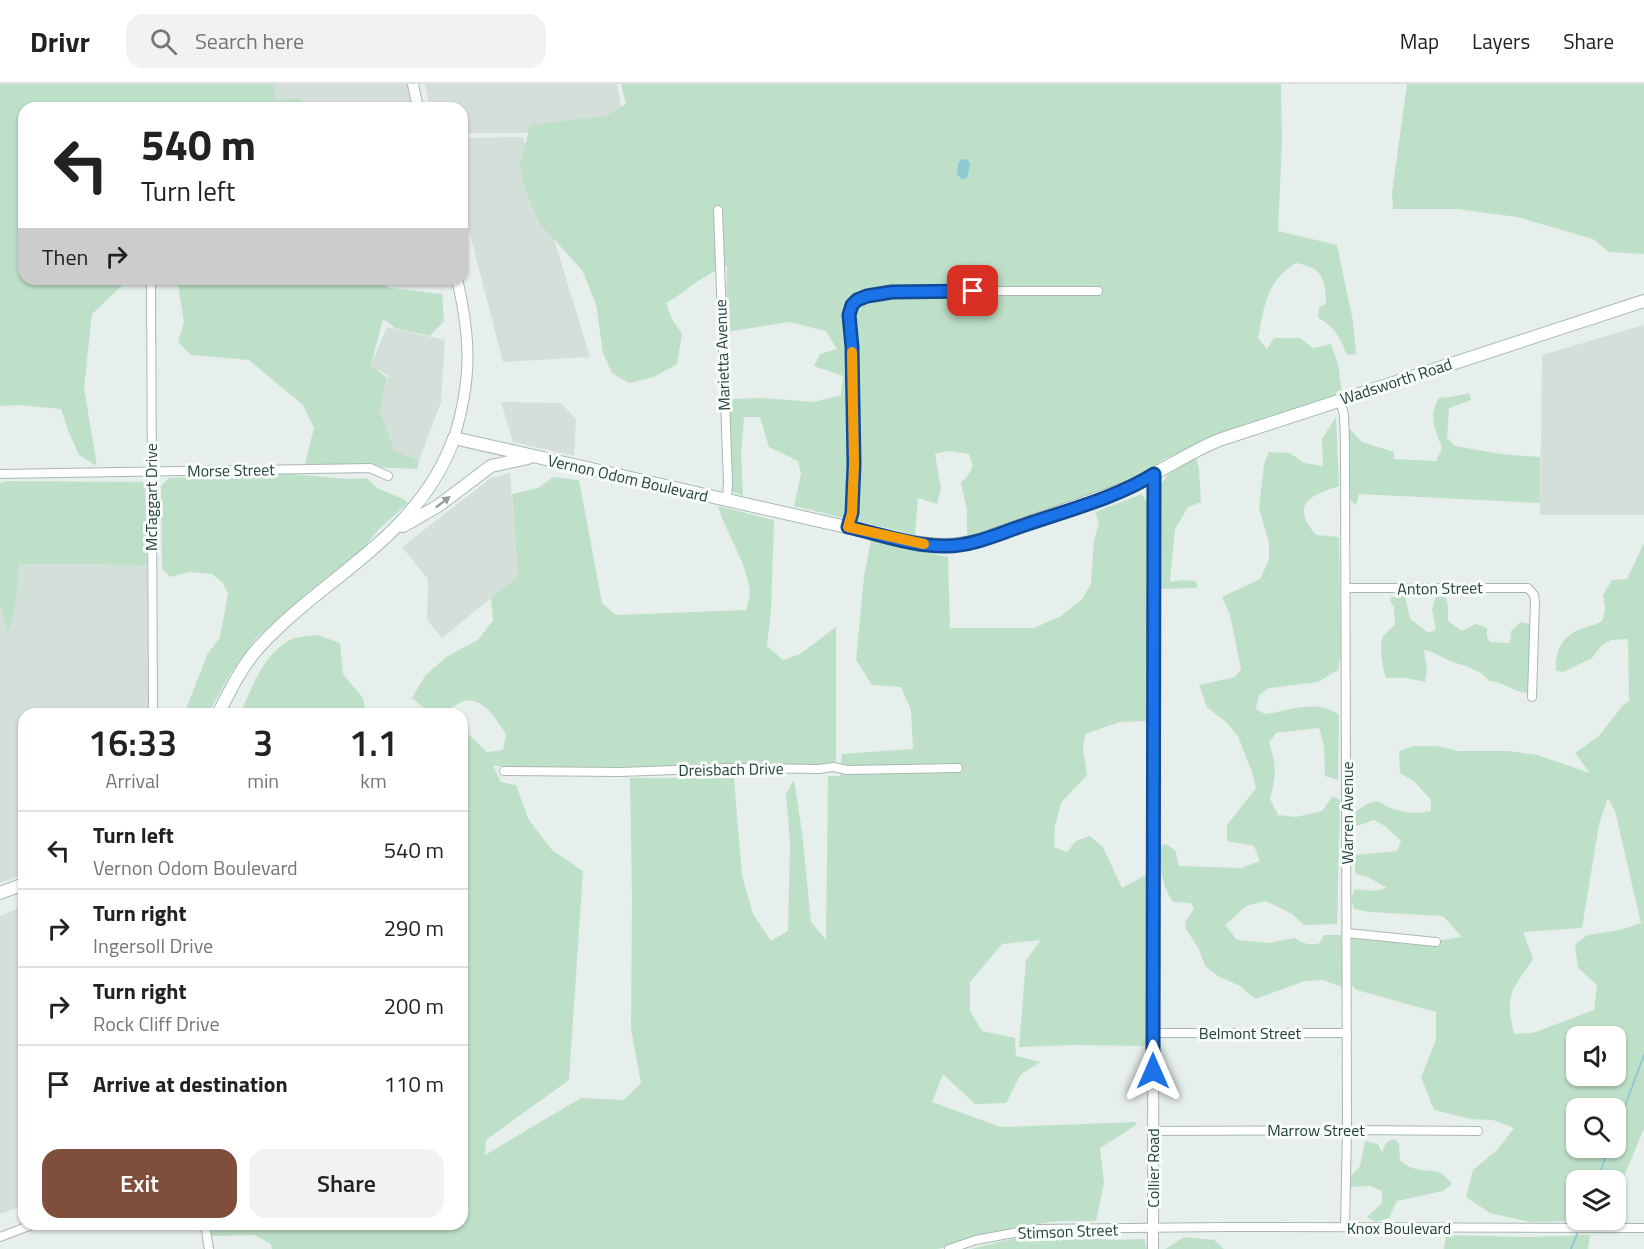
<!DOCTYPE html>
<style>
:root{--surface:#fff;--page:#f2f2f2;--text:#222;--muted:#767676;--line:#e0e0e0;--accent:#804e3d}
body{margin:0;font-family:"Titillium Web",sans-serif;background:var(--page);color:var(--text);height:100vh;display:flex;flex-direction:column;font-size:22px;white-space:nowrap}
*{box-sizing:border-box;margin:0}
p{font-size:20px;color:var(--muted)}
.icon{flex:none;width:33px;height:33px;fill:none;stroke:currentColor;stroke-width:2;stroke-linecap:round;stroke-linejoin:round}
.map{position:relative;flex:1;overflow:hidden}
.details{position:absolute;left:18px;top:624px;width:450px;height:522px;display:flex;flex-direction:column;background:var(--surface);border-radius:18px;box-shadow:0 2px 4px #0004}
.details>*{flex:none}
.guide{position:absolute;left:18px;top:18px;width:450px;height:183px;border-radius:18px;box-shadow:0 2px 4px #0004;background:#fff;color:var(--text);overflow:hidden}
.fabs{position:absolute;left:1566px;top:942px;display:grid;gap:12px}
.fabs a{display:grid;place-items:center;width:60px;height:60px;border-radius:12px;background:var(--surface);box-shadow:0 2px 4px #0004;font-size:30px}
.pin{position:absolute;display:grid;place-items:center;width:51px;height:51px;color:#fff;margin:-26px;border-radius:12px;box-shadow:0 3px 9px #0006}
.me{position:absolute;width:66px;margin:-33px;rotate:0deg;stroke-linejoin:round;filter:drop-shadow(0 0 4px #0008)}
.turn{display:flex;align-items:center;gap:21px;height:126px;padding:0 24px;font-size:27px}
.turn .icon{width:78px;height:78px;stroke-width:2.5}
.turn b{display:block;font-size:42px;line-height:51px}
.then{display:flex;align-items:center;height:57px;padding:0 24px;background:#0003;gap:12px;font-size:22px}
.eta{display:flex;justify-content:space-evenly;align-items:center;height:102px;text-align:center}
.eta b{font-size:36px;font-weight:600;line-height:42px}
.primary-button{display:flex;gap:12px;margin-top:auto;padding:12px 24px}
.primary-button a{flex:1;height:69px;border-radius:18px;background:var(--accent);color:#fff;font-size:24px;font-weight:600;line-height:69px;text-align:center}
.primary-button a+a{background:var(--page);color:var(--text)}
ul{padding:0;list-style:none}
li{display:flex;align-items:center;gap:18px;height:78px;padding:0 24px;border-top:2px solid var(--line)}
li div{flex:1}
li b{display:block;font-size:22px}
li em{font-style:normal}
header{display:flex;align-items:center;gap:36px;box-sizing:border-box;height:84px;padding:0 30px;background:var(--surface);border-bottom:2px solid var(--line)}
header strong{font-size:28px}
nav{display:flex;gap:33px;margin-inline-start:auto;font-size:21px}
.search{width:420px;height:54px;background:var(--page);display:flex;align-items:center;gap:15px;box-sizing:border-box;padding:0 21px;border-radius:18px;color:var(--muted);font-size:22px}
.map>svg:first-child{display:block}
.built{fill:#d4dfda}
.green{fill:#bfe0c8;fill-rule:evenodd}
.water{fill:#8ec9d4}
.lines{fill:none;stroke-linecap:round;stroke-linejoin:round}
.stream{stroke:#8ec9d4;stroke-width:2}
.minor-casing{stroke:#a8b8b2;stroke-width:10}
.tertiary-casing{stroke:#a8b8b2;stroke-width:12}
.secondary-casing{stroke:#a4bbb3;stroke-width:14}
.minor{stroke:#fff;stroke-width:8}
.tertiary{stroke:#fff;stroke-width:10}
.secondary{stroke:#fff;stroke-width:12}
.oneway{fill:#92a09c}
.route-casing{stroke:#114b97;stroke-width:15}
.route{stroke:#1a73e8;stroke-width:10}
.slow{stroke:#f59e0b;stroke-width:10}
.labels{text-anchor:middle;stroke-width:6;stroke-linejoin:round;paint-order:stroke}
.street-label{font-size:16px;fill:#24423a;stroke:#f7fbf9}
</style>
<header>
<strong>Drivr</strong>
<div class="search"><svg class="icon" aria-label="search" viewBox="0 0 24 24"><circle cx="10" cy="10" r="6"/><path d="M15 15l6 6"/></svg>Search here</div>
<nav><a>Map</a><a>Layers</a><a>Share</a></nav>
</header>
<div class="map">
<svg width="1644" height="1165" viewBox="0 0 1644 1165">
<rect width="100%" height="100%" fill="#e6efeb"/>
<path class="built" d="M273 0H413L418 24H316L298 14 276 16Z
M425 0H617L625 43 531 49H462V24H430Z
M523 53 590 273 503 278 462 119V54Z
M1644 241V431H1540L1542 271Z
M387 243 445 256 441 318 419 377 394 366 380 326 388 292 371 281Z
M501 318 561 319 576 335 574 372 513 358Z
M510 389 518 492 442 554 427 536 428 495 402 463 491 394Z
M19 480 147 481 148 630H24V790L0 799V519L7 547 10 544 17 511Z
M24 822V1030L22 1031 24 1036V1121L0 1130V832Z"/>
<path class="green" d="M0 0H273L276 16 298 14 316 24H24V195H129L92 230 84 304 97 382 79 371 69 349 61 325 19 321 0 322Z
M621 0H1281L1282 59 1278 147 1337 161 1353 237 1356 270 1347 271C1340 254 1335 242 1318 234L1319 223 1326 220C1325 194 1323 184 1296 179 1266 197 1264 223 1258 254L1267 265 1274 254H1300L1313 264 1331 260 1338 280 1342 310 1209 356 1162 376 1147 391 967 459V426L961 399 969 390 973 381 969 370 948 367 935 370 941 404 937 420 918 414 915 451 794 422 801 390 798 377 769 363 760 333H744L741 369 743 412 731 407 729 315 764 314 814 318 841 311 843 292 814 282 820 270 837 265 826 247 789 238 726 248 727 181C713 188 698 196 686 206 679 211 674 215 666 219L672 235 682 250 677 280 654 293 629 299 612 289 603 269 596 220 582 186 539 139 525 105 520 81 530 41 606 32 626 20Z
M1407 0H1644V170L1609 168 1593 155 1517 133 1457 125H1393L1392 109Z
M177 195H371L390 204 442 210 444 237 430 252 395 244 383 235 371 281 387 294 380 326 394 366 419 377 417 385 305 380 314 344 303 321 249 276 191 271 178 258 184 238Z
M1469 309 1471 316 1449 324 1447 354 1455 362 1501 370 1540 373V419L1359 410 1356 421 1347 413 1349 344 1362 358 1394 368V375L1436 377 1442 364C1435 345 1428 332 1439 314L1451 313Z
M1336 333 1339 402C1309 412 1290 420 1316 451L1339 453 1341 569 1338 586 1318 598 1269 604 1259 611 1256 625 1265 630C1289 627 1317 614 1339 631L1338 696 1325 692 1324 661 1319 644 1276 649 1269 659C1277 681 1276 692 1270 715L1278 731 1296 733 1322 727 1333 712 1340 716 1337 840 1304 841 1292 830 1266 817 1246 822 1225 841 1237 856 1268 859 1295 854C1303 860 1311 862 1320 859L1324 851H1341L1344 904 1323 896 1305 897 1255 915 1240 902 1218 892 1205 882 1199 865 1186 845 1185 838 1194 825 1191 819 1173 818C1163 804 1157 778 1162 761L1166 760 1175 766 1179 782 1241 784 1260 777 1254 762 1227 757V741L1256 704 1253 691 1238 652 1226 638 1207 623 1199 601 1235 593 1241 585 1230 531 1222 513 1260 495 1269 476V459L1259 424 1264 380 1269 368 1290 369 1304 379 1323 382 1322 355Z
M1196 374 1199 385 1201 418 1188 423 1175 445 1170 498 1182 496 1196 497 1197 504 1156 505 1161 400 1170 388Z
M291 390 348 395 367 394 377 404 403 415 408 419 378 446 352 479 307 511 256 554 229 592 208 630H184L207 571 220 553 228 509 223 499 212 490 189 488 170 493 162 485 161 402 169 394Z
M553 393 579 396 602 519 616 531 746 526C748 519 751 510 749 503 745 475 726 449 718 422L774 436 771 526 767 562 783 576 800 570 836 543V678L822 682 551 684 493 682 501 698 516 701 529 736 552 766 583 787 569 996 486 1056 485 1071 581 1014 624 1016 641 999 631 945 632 813 630 694H734L742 792 753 830 771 857 788 847 790 757 786 710 794 696 802 748 811 838 826 856 828 692H840L842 670 913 665 911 626 901 603 872 601 856 576 864 493 871 456 948 473 950 544H1034L1061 532 1082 515 1091 500 1094 456 1099 439 1095 428 1142 410 1147 418 1146 637 1120 638 1085 650 1083 665 1087 691 1061 719 1055 742 1054 763 1067 768 1076 757 1090 752 1103 763 1122 804 1148 790V962L1076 961 1019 963 1026 876 1041 856 1002 860 970 898V927L982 947 1015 954 1016 972 1041 978 1021 990 1006 1019 975 1020 943 990 932 1018 1001 1043 1138 1038 1129 1046 1100 1064 1104 1099 1096 1137H1058L1022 1142 938 1165H272L271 1160 254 1151 210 1152 209 1140H221L226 1143 235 1140H462V650H468L487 668 503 666 506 651C498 637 482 610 462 618 451 623 443 630 431 630L412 614 425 592 446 573 478 556 493 536 491 514 518 492 512 410 538 404Z
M8 397 145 398 147 481 19 480 17 511 10 545 7 548 0 519V399Z
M1644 459V1044L1616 1112V1096H1576V1136H1607L1530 1138 1490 1129 1466 1113 1473 1086 1498 1065 1514 1044 1493 1036 1471 1035 1434 1026 1421 993 1436 956V928L1357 906 1352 901V854L1414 860 1462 853 1443 832 1369 828 1354 825 1351 814 1355 805 1375 807 1387 804 1368 793 1355 790V771L1397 767 1401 757 1385 742 1374 736 1354 743 1355 728C1362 724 1370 716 1378 718 1382 718 1387 723 1391 724 1403 729 1419 730 1431 727V716L1415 698 1400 689 1399 667 1414 662H1437L1458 667H1508L1537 671 1590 689 1575 669 1599 652 1623 621 1629 617 1628 555 1611 556 1601 562 1592 574 1563 588 1556 587C1554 571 1561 554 1576 547 1586 542 1593 543 1603 536L1605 523 1603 511 1612 496 1627 495ZM1608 714 1615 727 1641 839 1620 846 1587 851 1575 861 1578 884 1597 901 1594 926 1533 949 1514 950C1511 935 1506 917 1515 902 1520 892 1528 885 1533 874L1523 848 1582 844 1599 740ZM1576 952H1616V992H1576ZM1576 1024H1616V1064H1576Z
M1445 510 1448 522V537L1462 547 1475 540 1487 544V553L1490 558 1510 559 1511 547 1521 538 1530 540 1528 609C1514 609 1504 597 1489 597 1481 586 1468 583 1456 579 1444 576 1436 568 1424 566L1427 586 1425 598 1407 594H1386C1383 587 1379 563 1382 555 1384 549 1392 545 1395 540L1394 523 1390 517 1391 513 1405 511 1410 535 1429 549 1436 545 1432 526 1436 511Z
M318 551 340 559 343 590 363 614 366 630H240C252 604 263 570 290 556 298 552 309 552 318 551Z
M1394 1055 1399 1059 1400 1077C1404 1079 1408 1083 1413 1084 1431 1091 1436 1079 1452 1100L1443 1107 1397 1117 1389 1134 1376 1138 1367 1133 1382 1119V1107L1370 1102 1349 1103 1352 1091 1360 1082 1365 1057 1378 1060 1382 1068C1385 1060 1385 1058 1394 1055Z
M1446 1151 1528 1153 1590 1151 1588 1165H1444Z
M1064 1153 1113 1156 1144 1155 1147 1165H971L1015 1154Z
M1184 1153 1214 1156 1224 1165H1165Z"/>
<path class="water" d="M961 75 968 76 970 80 967 94 962 95 957 90 958 80Z"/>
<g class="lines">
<path class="stream" d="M1616 1046 1644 971
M1597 1096 1609 1064
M1581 1138 1582 1136
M1571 1165 1577 1150"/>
<g class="minor-casing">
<path id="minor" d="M718 126 728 398 727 416
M151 195 153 630
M1340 315 1344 331 1345 359 1347 1046 1345 1143
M0 390 370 384 388 392
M848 443 852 429 854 379 853 263 849 231 854 218 874 210 901 207H1098
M1345 504H1528L1534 511 1535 517 1532 613
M504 687 620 688 731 684 819 685 833 683 847 686 958 684
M1347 849 1436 858
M1153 949H1347
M1153 1047 1347 1046 1478 1047
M205 1140 209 1165
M0 1153 34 1140
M949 1165 976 1156 1035 1145 1225 1143 1644 1144"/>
</g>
<g class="tertiary-casing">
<path id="tertiary" d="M413 0 418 24
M454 354C472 295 471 255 457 195
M1153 1165 1154 390"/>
</g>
<g class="secondary-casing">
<path id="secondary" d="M403 442 438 422 491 382 528 374
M218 630C230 607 241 583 259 563 325 491 419 453 454 354L908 457C937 462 951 463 979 456L1121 406C1155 392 1185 370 1219 356L1644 217
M0 809 24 800"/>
</g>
<use href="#minor" class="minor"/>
<use href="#tertiary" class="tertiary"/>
<use href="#secondary" class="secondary"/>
</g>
<defs><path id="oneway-solid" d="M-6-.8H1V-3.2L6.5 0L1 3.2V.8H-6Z" transform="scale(1.5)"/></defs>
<use class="oneway" href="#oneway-solid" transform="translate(443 418) rotate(-38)"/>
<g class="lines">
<g class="route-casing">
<path id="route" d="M973 207 892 208 867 212 857 216 852 221 849 231 852 263 854 380 852 429 848 443C879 450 914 463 947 462 972 462 998 450 1022 442 1062 428 1119 413 1154 390L1153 987"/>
</g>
<use href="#route" class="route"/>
<path class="slow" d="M852 268 854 380 852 429 848 443 924 460"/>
</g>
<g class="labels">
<g class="street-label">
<text transform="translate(722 271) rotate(-92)" y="6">Marietta Avenue</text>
<text transform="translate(1396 297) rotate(-18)" y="6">Wadsworth Road</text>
<text transform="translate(231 386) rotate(-1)" y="6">Morse Street</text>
<text transform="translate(628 394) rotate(13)" y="6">Vernon Odom Boulevard</text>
<text transform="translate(151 413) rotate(-90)" y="6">McTaggart Drive</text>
<text transform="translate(1440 504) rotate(-1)" y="6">Anton Street</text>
<text transform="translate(731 685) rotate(-1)" y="6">Dreisbach Drive</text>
<text transform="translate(1347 729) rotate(-90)" y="6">Warren Avenue</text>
<text x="1250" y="955">Belmont Street</text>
<text x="1316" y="1052">Marrow Street</text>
<text transform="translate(1153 1084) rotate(-90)" y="6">Collier Road</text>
<text x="1399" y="1150">Knox Boulevard</text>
<text transform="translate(1068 1147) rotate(-2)" y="6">Stimson Street</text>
</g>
</g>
</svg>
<div class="fabs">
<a><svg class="icon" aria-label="sound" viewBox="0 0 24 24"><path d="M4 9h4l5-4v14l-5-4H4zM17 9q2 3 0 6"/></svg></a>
<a><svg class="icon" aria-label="search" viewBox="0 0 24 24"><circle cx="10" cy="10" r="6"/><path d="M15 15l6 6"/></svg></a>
<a><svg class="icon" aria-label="layers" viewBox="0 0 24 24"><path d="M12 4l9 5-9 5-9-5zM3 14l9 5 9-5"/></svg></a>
</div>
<div class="pin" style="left:973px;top:207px;background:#d93025"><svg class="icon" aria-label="arrive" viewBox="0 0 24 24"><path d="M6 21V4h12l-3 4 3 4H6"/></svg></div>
<svg class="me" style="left:1153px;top:987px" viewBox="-20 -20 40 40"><path d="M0-17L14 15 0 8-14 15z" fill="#1a73e8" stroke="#fff" stroke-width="4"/></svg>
<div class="guide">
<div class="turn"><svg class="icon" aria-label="left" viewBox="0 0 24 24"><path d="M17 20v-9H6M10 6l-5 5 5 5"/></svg><div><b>540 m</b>Turn left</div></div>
<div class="then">Then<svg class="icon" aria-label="right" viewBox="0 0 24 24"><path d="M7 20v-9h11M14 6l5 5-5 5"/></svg></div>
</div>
<section class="details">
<div class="eta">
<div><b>16:33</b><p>Arrival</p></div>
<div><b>3</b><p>min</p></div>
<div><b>1.1</b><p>km</p></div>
</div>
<ul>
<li><svg class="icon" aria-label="left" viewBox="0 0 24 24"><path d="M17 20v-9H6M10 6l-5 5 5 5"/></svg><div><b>Turn left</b><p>Vernon Odom Boulevard</p></div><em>540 m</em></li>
<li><svg class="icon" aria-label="right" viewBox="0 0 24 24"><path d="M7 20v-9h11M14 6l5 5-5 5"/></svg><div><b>Turn right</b><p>Ingersoll Drive</p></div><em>290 m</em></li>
<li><svg class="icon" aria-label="right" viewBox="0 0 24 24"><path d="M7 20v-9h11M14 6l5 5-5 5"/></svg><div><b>Turn right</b><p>Rock Cliff Drive</p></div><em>200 m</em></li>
<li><svg class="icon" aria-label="arrive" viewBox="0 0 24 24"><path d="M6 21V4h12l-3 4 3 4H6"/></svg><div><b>Arrive at destination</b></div><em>110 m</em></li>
</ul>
<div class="primary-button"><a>Exit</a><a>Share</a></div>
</section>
</div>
